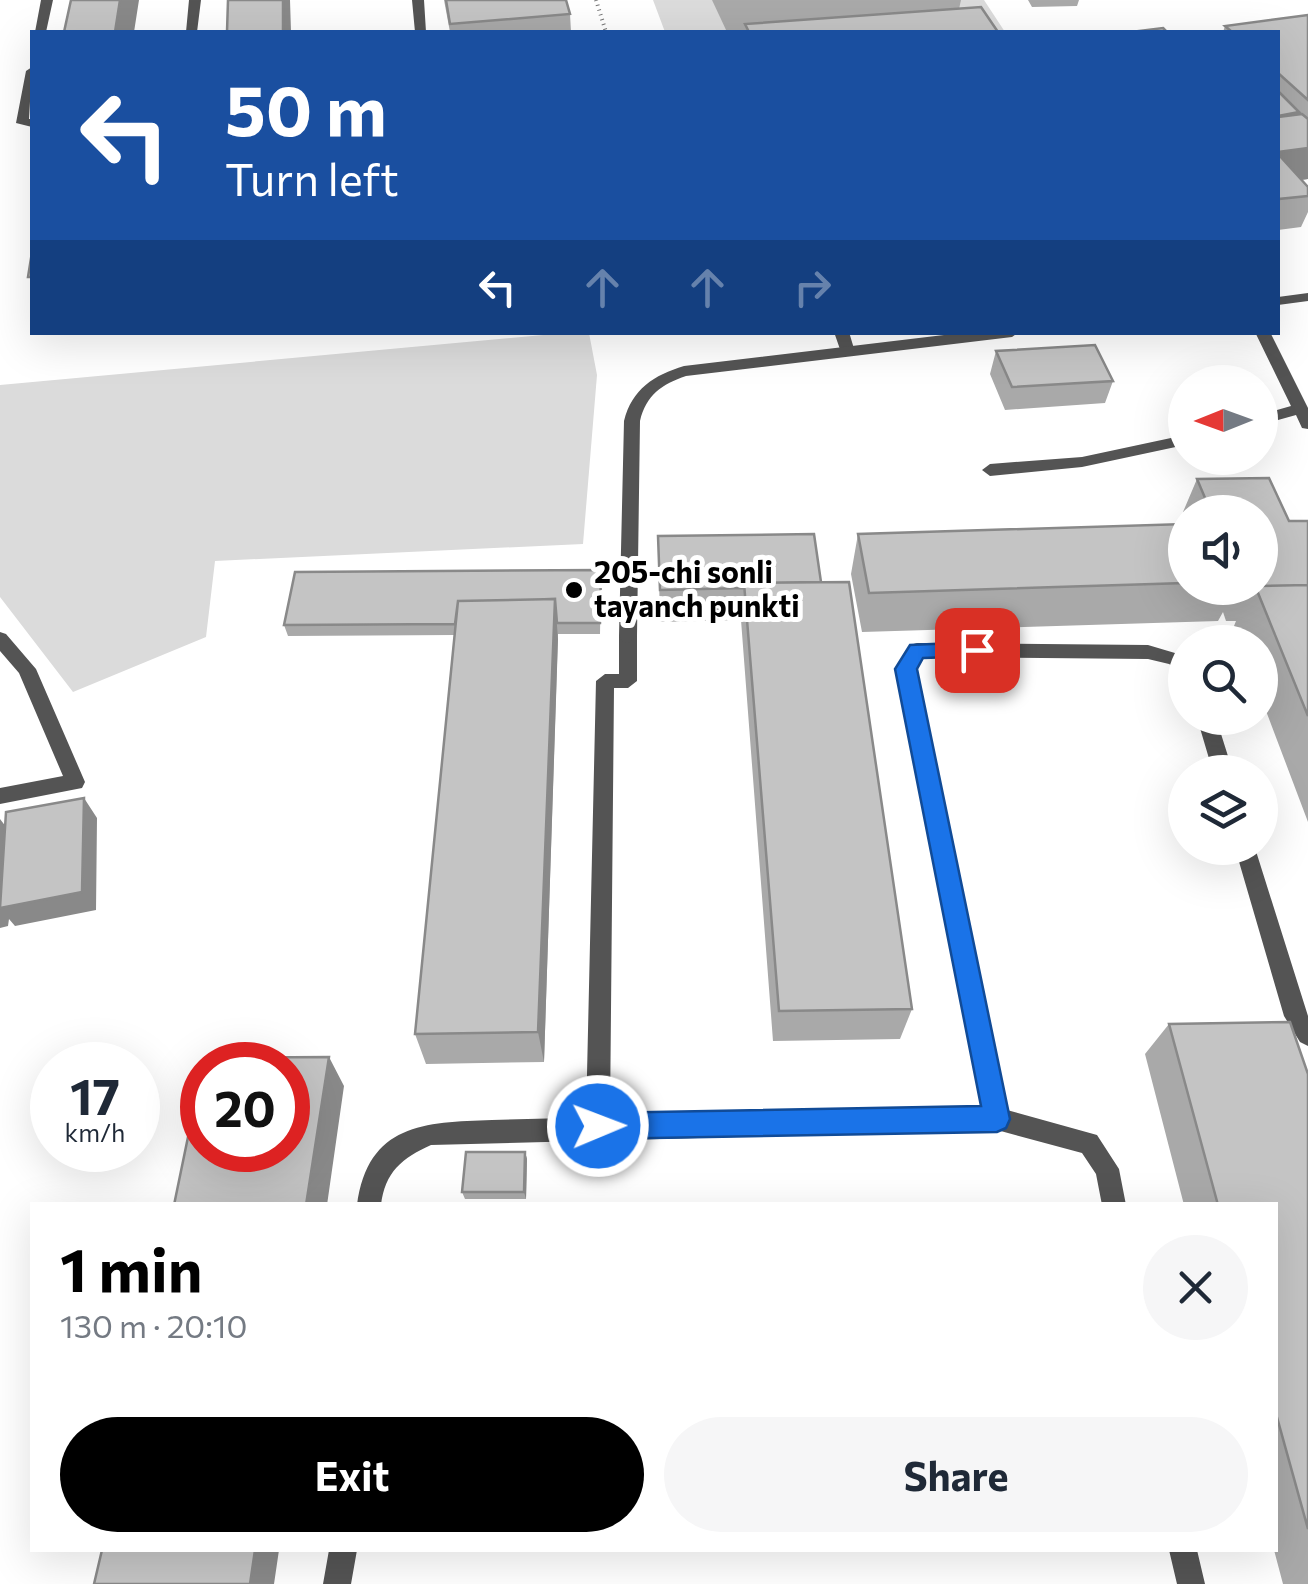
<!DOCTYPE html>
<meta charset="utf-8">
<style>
:root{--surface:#fff;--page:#f6f6f7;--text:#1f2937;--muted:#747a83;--accent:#000}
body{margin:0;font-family:Commissioner,sans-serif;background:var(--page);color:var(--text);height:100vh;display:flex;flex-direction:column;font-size:38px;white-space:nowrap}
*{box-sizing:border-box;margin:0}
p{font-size:32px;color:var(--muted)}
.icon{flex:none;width:55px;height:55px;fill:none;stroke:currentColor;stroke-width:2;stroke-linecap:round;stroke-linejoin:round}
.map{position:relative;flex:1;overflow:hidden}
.side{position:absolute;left:30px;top:1202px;width:1248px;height:350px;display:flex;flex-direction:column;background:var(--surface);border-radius:0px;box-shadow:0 10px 40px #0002}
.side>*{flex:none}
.top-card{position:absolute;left:30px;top:30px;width:1250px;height:305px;border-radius:0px;box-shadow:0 10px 40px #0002;background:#1a4fa0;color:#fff;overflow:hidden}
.needle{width:65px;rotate:269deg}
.tools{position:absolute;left:1168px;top:365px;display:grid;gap:20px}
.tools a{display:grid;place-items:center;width:110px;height:110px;border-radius:50%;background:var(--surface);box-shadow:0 10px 40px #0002;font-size:50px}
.speed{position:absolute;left:30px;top:1042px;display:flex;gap:20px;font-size:50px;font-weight:700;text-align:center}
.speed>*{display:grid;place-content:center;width:130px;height:130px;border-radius:50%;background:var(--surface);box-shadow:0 10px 40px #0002;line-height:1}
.speed small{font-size:25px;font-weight:400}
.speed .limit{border:15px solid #d22;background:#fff;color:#111}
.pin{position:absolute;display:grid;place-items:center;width:85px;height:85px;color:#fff;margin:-42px;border-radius:20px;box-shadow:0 5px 15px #0006}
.me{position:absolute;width:110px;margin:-55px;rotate:89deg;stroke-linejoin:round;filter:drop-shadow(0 0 8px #0008)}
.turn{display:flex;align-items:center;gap:35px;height:210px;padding:0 30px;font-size:45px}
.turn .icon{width:130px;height:130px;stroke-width:2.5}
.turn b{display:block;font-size:70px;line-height:85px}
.lanes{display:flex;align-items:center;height:95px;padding:0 30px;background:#0003;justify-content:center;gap:50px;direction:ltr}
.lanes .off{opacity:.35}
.round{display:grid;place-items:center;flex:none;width:105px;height:105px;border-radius:52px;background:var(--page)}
.headline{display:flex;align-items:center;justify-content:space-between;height:170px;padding:0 30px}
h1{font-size:60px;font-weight:700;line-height:75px;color:var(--accent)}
.button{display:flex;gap:20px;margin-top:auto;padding:20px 30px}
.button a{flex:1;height:115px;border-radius:60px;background:var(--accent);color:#fff;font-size:40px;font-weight:700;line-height:115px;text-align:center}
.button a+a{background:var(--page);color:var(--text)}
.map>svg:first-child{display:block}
.green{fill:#dbdbdb}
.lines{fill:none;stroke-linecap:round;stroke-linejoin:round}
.path{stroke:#767676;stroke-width:4;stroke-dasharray:1 4;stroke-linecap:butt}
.lane{fill:#545454;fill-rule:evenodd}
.street{fill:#545454;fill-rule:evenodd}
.wall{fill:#a9a9a9}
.shaded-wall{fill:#898989}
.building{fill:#c4c4c4;stroke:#898989;stroke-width:2.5}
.route{fill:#1a73e8;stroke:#114b97;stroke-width:2.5}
.poi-dot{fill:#000;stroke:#fff;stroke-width:4}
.labels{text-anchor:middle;stroke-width:10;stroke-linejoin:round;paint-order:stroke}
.poi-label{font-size:30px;font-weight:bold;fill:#000;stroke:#fff;text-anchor:start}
</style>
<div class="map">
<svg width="1308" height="1584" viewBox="0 0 1308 1584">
<rect width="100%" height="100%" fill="#fff"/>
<path class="green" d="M653 0H984L1005 32H665Z
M565 333H589L597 375 583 544 215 561 206 637 73 692 0 597V385Z"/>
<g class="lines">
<path class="path" d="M596 0 606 32"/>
<path class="lane" d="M41 0H53L46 32H35Z
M189 0H201L197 32H186Z
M412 0H424L426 32H415Z
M32 67 29 119H32V127L16 123 26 71Z
M834 332H849L855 352 852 355H842Z
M1255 332H1270L1308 408V429L1302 428 1296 415 1260 425V415L1291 406Z
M1185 435V445L1082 467 990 476 982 470 990 464 1082 457Z
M628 629 637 636V681L628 688H614L610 1117 983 1108 897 669 910 645 917 643 1148 645 1185 656V673L1169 664 1148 659 922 657 915 669 1007 1110 1097 1135 1119 1169 1126 1205H1102L1096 1174 1082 1153 997 1130 431 1145C402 1158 385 1172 381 1205H357C368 1124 424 1122 492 1120 523 1119 555 1118 586 1118L596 681 605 674H619V636Z
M1197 718H1216L1233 772H1213Z
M1235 848H1255L1308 1016V1046L1300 1042 1284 1016Z
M329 1550H357L351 1584H323Z
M1169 1550H1197L1205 1584H1177Z"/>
<path class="street" d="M1308 293V301L1278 305V297Z
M969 332H1019L1012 337 686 376C662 384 646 395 640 421L637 636 628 643 622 641 619 636 624 421C632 389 654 375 684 366Z
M0 632 6 634 36 669 85 782 82 788 0 804V788L63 776 19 673 0 651Z"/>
</g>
<path class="wall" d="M444 0H566L570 14 571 32H450Z
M712 0H961L959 9 998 32H727Z
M1028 0H1079L1077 6 1032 7Z
M1308 15V179L1301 180 1308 187V212L1301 227 1278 230V32H1223L1225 26Z
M996 351 1113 381 1105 403 1005 410 990 374Z
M1197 479 1289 521H1308V822L1260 695V642H1240L1234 626 1236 621H1226L1223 612 1218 621 862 632 851 574 858 534 1185 524V588H1260V512H1185V518L1183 512Z
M658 536 821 582 912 1009 900 1039 773 1041 741 620 660 622Z
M601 570 600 634H558L544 1062 426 1064 415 1034 454 635 288 636 284 625Z
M1169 1024 1308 1074V1584H1283L1274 1550 1275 1205H1184L1145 1054Z
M525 1152 527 1159 526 1199H465L462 1192Z"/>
<path class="shaded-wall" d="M120 0H139L134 32H115Z
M283 0H290L291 32H283Z
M1308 148V179L1278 183V152Z
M555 599 558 639 544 1062 538 1032Z
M84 798 97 818 96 910 15 926 9 919 8 926 0 928V819L13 836Z
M329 1057 344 1086 327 1205H306Z
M525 1152 527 1159 526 1199 524 1192Z
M255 1550H279L274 1584H250Z"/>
<path class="building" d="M71 0H120L115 32H64Z
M228 0H283V32H227Z
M446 0H566L570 14 450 24Z
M981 7 998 32H749L745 24Z
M1308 15V100L1278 73V32H1232L1225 26Z
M1163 28 1167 32H1131Z
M1278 91 1299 112 1278 116Z
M1302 114 1308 119V148L1278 152V117Z
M1278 154 1308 187V196L1278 199Z
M32 252V277H28Z
M1095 345 1113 381 1012 387 996 351Z
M1269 478 1289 521H1308V585L1260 586V512H1211L1197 479Z
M1185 524V583L869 593 858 534Z
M814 534 821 582 744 583V588L660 590 658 536Z
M601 570 600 623H557L555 599 458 601 455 624 284 625 295 572Z
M849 582 912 1009 779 1011 744 583Z
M1308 585V716L1256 588H1260V586Z
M555 599 538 1032 415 1034 458 601Z
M84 798 82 892 0 908 6 812Z
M1290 1022 1308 1074V1529L1275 1410V1205H1218L1169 1024Z
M329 1057 306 1205H174L202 1069V1150H288V1065H203L205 1058Z
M466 1152H525L524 1192H462Z
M102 1550H255L250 1584H94Z"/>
<path class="route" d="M977 642 987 650 984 656 923 658 917 669 1010 1119 1006 1128 997 1132 598 1139 589 1135 585 1126 589 1117 598 1113 981 1106 895 669 910 645Z"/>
<circle class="poi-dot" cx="574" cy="590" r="10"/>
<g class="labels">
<g class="poi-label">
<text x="594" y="583">205-chi sonli<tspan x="594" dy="34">tayanch punkti</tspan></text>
</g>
</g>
</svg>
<div class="tools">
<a><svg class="needle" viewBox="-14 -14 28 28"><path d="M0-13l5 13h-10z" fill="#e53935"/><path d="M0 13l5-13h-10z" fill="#747a83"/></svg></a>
<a><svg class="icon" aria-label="sound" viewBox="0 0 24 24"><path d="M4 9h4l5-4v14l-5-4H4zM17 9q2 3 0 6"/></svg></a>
<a><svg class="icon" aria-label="search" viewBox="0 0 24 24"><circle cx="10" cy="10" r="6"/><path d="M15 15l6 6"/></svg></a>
<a><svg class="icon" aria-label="layers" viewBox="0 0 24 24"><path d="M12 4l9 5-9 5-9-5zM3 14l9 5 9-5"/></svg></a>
</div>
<div class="speed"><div>17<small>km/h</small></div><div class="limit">20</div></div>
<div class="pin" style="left:977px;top:650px;background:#d93025"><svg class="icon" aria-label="arrive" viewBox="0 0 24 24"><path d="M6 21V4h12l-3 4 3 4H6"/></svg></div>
<svg class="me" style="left:598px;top:1126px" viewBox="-20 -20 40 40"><circle r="17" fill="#1a73e8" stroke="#fff" stroke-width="3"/><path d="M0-11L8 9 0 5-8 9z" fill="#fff"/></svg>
<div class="top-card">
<div class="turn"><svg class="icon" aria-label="left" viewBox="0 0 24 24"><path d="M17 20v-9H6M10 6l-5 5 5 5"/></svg><div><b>50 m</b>Turn left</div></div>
<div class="lanes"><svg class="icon" aria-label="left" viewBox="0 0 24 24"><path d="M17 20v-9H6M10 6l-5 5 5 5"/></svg><svg class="icon off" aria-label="ahead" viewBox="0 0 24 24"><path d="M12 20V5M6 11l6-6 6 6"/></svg><svg class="icon off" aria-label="ahead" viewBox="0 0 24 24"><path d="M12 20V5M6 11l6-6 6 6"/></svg><svg class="icon off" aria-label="right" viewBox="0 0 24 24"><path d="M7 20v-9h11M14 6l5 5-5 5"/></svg></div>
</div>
<section class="side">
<div class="headline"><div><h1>1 min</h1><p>130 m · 20:10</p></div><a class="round"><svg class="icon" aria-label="close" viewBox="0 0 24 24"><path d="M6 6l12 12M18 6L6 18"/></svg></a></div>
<div class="button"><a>Exit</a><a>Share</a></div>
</section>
</div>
